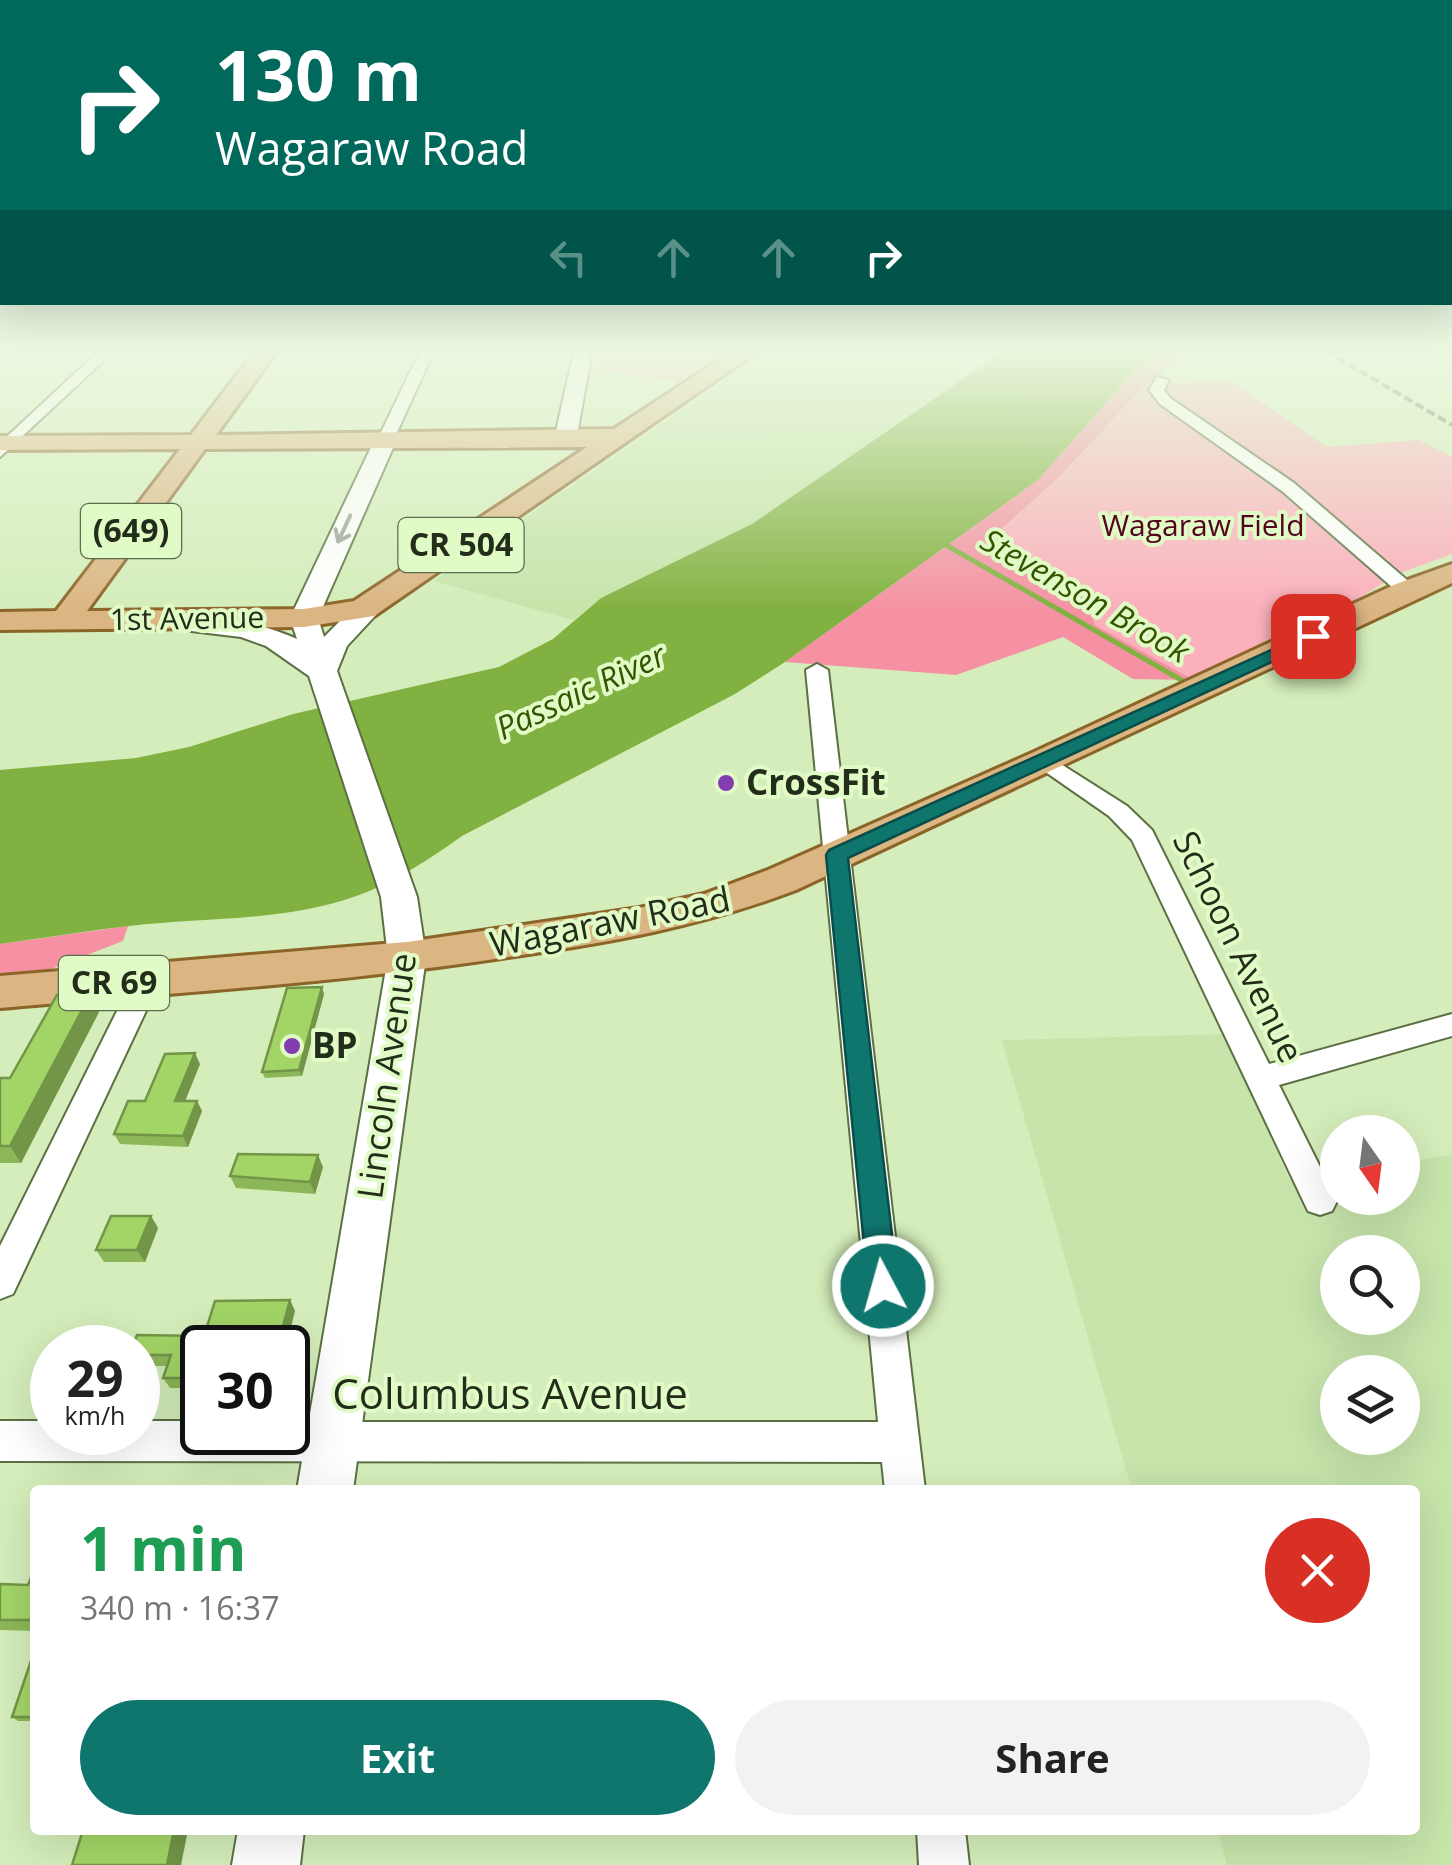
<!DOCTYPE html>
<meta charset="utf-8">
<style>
:root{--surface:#fff;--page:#f2f2f2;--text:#222;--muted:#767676;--accent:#0f766e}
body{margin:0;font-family:"Open Sans",sans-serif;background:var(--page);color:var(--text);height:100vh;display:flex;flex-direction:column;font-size:38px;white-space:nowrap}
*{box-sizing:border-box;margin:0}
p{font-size:32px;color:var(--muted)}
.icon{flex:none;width:55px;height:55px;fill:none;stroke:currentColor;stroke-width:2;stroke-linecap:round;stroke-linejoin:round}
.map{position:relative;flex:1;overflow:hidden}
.details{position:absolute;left:30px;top:1485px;width:1390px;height:350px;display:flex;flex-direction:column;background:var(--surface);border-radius:10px;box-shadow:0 10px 40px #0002}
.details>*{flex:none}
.hud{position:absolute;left:0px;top:0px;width:1452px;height:305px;box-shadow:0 10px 40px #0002;background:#00695c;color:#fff;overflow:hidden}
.needle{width:65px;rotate:166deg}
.fabs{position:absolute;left:1320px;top:1115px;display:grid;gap:20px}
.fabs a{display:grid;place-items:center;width:100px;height:100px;border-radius:50%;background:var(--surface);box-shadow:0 10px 40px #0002;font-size:50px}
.speed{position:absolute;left:30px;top:1325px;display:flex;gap:20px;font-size:50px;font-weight:700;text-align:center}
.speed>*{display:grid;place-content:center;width:130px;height:130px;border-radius:50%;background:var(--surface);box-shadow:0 10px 40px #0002;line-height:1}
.speed small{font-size:25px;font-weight:400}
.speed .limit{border:5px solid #111;border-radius:15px;background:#fff;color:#111}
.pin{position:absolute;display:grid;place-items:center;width:85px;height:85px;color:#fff;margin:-42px;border-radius:20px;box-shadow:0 5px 15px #0006}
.me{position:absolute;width:110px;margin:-55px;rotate:354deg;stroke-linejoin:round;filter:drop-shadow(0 0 8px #0008)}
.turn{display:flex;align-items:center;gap:35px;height:210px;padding:0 50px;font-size:45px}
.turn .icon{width:130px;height:130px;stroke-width:2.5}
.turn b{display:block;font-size:70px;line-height:85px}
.lanes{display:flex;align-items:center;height:95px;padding:0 50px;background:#0003;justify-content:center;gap:50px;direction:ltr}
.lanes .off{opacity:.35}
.round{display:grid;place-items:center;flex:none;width:105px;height:105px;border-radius:52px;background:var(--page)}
.headline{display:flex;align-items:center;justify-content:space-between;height:170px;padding:0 50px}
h1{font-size:60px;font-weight:700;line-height:75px;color:#1e9e55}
.primary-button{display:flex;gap:20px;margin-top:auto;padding:20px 50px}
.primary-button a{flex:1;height:115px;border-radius:60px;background:var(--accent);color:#fff;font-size:40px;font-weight:700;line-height:115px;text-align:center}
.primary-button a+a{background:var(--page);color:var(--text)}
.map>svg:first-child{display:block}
.built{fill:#c7e4aa;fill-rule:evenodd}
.green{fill:#fbb0bc}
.forest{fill:#f591a3}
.water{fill:#81b140}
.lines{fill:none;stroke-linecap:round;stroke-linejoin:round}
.stream{stroke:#81b140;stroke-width:5}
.street-casing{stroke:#5b7043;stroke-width:4}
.secondary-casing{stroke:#5b7043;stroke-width:4}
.primary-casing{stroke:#8b6528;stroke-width:6}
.street{fill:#fff;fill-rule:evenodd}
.secondary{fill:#fff;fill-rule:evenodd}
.primary{fill:#dbb582;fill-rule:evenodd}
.rail{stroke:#5e6c4f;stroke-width:4;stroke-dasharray:9 4;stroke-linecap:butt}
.wall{fill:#8cb758}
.shaded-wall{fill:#729547}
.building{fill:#a3d566;stroke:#729547;stroke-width:2.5}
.oneway{stroke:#9ca098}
.route{fill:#0f766e;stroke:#0a4d48;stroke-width:2.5}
.poi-dot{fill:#833db1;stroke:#e1fbc7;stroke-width:4}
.labels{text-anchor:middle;stroke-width:8;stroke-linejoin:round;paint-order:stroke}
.far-park-label{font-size:30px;fill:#53051f;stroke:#e1fbc7}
.far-street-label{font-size:30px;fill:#242d1a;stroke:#e1fbc7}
.shield{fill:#e1fbc7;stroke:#5d6b4e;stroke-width:2.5}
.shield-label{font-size:32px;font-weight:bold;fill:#242d1a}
.far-water-label{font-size:32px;font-style:italic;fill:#365400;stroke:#e1fbc7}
.poi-label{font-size:35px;font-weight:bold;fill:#242d1a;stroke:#e1fbc7;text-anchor:start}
.street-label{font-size:35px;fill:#242d1a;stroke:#e1fbc7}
.near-street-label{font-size:42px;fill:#242d1a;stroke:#e1fbc7}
</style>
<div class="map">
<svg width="1452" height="1865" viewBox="0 0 1452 1865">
<rect width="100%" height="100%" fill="#d4edba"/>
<path class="built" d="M767 351H982L947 376 963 381 752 524 601 598 573 620 434 581Z
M1228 1034 1289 1180 1337 1173 1338 1198H1402L1403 1162 1452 1155V1865H1227L1218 1830H1415V1490H1132L1002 1040ZM1338 1252H1402V1318H1338ZM1338 1372H1402V1438H1338Z"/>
<path class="green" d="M601 351H732L679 382 596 369Z
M1232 382 1327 447 1419 440 1452 457V554L1403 572 1319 621 1194 680 1095 625 981 546 1058 478 1147 383Z"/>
<path class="forest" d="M1152 351H1189L1147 383 1058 478 982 546 1080 583 1095 625 1194 680 1133 679 1063 637 956 675 785 662 1038 480Z
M128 926 123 941 0 989V944Z"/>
<path class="water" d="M1004 351H1152L1038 480 785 662 735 694 462 836C423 864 381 891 334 903 267 921 197 918 129 926 86 931 43 938 0 944V770L136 758 189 747 293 714 499 667 553 639 601 598 752 524Z"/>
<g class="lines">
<path class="stream" d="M946 545 1190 685"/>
<g class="street-casing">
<path id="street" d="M99 351H114L0 457V443Z
M420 351H434L393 441 379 444 377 441Z
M1157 377 1169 380 1164 390 1170 398 1294 483 1414 586V594H1400L1282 491 1160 404 1149 390Z
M817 664 828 670 925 1490H885L882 1462 0 1461V1421H52V1432H138V1421H202V1432H288V1422H878L806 670Z
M1045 754 1127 806 1152 830 1269 1064 1452 1014V1036L1279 1085 1337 1201 1332 1211 1320 1215 1308 1211 1132 840 1109 816 1037 766 1033 761 1037 756Z
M146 971 156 974 160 981 13 1294 0 1299V1246L132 981 136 974Z
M917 1830H965L969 1865H919Z"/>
</g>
<g class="secondary-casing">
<path id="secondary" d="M574 351H592L576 440 565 446 554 440Z
M385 435 396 441 318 618 324 637 363 598H383L386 604 347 646 337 671 417 897 426 957 353 1490H297L388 957 381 897 309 676 266 646 241 637 183 630 169 622C188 601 274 628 297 639L290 618 374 441Z
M238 1830H304L300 1865H232Z"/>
</g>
<g class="primary-casing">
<path id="primary" d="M255 351H277L216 435 614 429 733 351H758L374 616 304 627 0 630V612L56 611 180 449 0 450V436L191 435ZM587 447 354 601 304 609 87 611 205 449Z
M1452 564V583L796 890C698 927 612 942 508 957 340 983 170 993 0 1008V976L407 942 639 908 704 894 768 870 1032 753 1396 584Z"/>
</g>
<use href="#street" class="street"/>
<use href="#secondary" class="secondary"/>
<use href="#primary" class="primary"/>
<path class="rail" d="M1326 351 1452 425"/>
</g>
<path class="wall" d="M444 351H554L553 355 445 357Z
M324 994 302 1076 265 1078 262 1072Z
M99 1012 21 1163H0V1078H10Z
M200 1064 185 1101H197L202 1111 188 1147 120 1144 114 1134 145 1101Z
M323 1167 315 1194 236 1188 230 1176Z
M151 1216 158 1228 145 1262H104L96 1250Z
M290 1300 295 1311 202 1348V1400H194L188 1388H170L163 1378 167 1366H138V1348L204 1336Z
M35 1568V1631L0 1630V1584L28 1585Z
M35 1649V1721H18L12 1717Z"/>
<path class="shaded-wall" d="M322 987 324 994 302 1076 299 1070Z
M90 995 99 1012 21 1163 10 1146Z
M195 1053 200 1064 181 1111 175 1101Z
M197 1101 202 1111 188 1147 183 1136Z
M318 1155 323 1167 315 1194 310 1182Z
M151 1216 158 1228 145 1262 137 1250Z
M290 1300 295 1311 286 1348H277Z
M174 1830H188L181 1865H167Z"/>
<path class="building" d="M322 987 299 1070 262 1072 287 988Z
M57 995H90L10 1146H0V1078H10Z
M195 1053 175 1101H197L183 1136 114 1134 128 1101H145L165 1054Z
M238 1154 318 1155 310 1182 230 1176Z
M111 1216H151L137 1250H96Z
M290 1300 277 1348H202V1390H187L191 1378H163L171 1355H138V1348H132L137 1335 204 1336 215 1301Z
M35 1568V1620H0V1584L28 1585Z
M35 1649V1711L33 1717H12Z
M83 1830H174L167 1865H72Z"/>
<defs><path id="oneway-shaft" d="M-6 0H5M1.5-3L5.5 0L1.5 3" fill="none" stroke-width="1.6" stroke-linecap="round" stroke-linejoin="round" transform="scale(2.5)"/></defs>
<use class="oneway" href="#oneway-shaft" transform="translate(344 529) rotate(115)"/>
<linearGradient id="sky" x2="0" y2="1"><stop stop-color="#7fb3a5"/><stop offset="0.57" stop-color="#ecf7e0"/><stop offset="1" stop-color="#ecf7e0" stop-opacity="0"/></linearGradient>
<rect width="1452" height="612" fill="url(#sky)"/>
<path class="route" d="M1313 631 1319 633V640L848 858 898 1286 893 1295 883 1299 872 1295 868 1286 826 855 829 850Z"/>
<g class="poi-dot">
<circle cx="726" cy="783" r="10"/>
<circle cx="292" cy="1046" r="10"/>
</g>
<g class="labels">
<g class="far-park-label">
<text x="1203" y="536">Wagaraw Field</text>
</g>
<g class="far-street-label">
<text transform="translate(187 619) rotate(-1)" y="10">1st Avenue</text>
</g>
<g class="shield">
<rect x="81" y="504" width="100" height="54" rx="8"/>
<rect x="398.5" y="518" width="125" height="54" rx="8"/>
<rect x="59" y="956" width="110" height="54" rx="8"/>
</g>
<g class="shield-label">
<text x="131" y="542">(649)</text>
<text x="461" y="556">CR 504</text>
<text x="114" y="994">CR 69</text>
</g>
<g class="far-water-label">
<text transform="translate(1085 596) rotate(30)" y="11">Stevenson Brook</text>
<text transform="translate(581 692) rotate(-25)" y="11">Passaic River</text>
</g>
<g class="poi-label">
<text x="746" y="795">CrossFit</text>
<text x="312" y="1058">BP</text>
</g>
<g class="street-label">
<text transform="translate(610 922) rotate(-11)" y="12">Wagaraw Road</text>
<text transform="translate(1238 947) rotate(64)" y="12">Schoon Avenue</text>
<text transform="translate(387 1076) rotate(-82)" y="12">Lincoln Avenue</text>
</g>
<g class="near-street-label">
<text x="510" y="1409">Columbus Avenue</text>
</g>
</g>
</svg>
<div class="fabs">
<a><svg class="needle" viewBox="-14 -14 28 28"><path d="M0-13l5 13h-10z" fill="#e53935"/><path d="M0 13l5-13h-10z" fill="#767676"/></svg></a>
<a><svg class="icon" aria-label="search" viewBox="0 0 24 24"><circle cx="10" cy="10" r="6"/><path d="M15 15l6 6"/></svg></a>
<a><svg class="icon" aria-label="layers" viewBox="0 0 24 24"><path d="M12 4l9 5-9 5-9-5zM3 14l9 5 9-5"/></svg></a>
</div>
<div class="speed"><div>29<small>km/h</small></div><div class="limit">30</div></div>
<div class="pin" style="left:1313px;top:636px;background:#d93025"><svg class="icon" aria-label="arrive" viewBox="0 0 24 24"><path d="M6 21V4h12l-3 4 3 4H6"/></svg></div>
<svg class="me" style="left:883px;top:1286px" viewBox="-20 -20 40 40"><circle r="17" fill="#0f766e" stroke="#fff" stroke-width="3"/><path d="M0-11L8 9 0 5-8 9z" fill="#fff"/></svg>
<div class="hud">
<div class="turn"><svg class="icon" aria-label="right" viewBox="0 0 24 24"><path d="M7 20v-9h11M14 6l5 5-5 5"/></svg><div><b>130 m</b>Wagaraw Road</div></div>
<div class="lanes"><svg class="icon off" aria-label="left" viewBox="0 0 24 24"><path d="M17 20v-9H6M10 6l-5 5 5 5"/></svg><svg class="icon off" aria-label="ahead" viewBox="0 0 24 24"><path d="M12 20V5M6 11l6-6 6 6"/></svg><svg class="icon off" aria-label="ahead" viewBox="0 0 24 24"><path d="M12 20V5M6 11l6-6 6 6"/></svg><svg class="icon" aria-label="right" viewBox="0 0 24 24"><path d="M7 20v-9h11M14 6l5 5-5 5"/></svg></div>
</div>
<section class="details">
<div class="headline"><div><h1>1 min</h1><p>340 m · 16:37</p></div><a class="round" style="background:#d93025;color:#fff"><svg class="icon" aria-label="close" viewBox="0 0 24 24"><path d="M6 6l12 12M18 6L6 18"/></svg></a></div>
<div class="primary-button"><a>Exit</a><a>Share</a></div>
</section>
</div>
